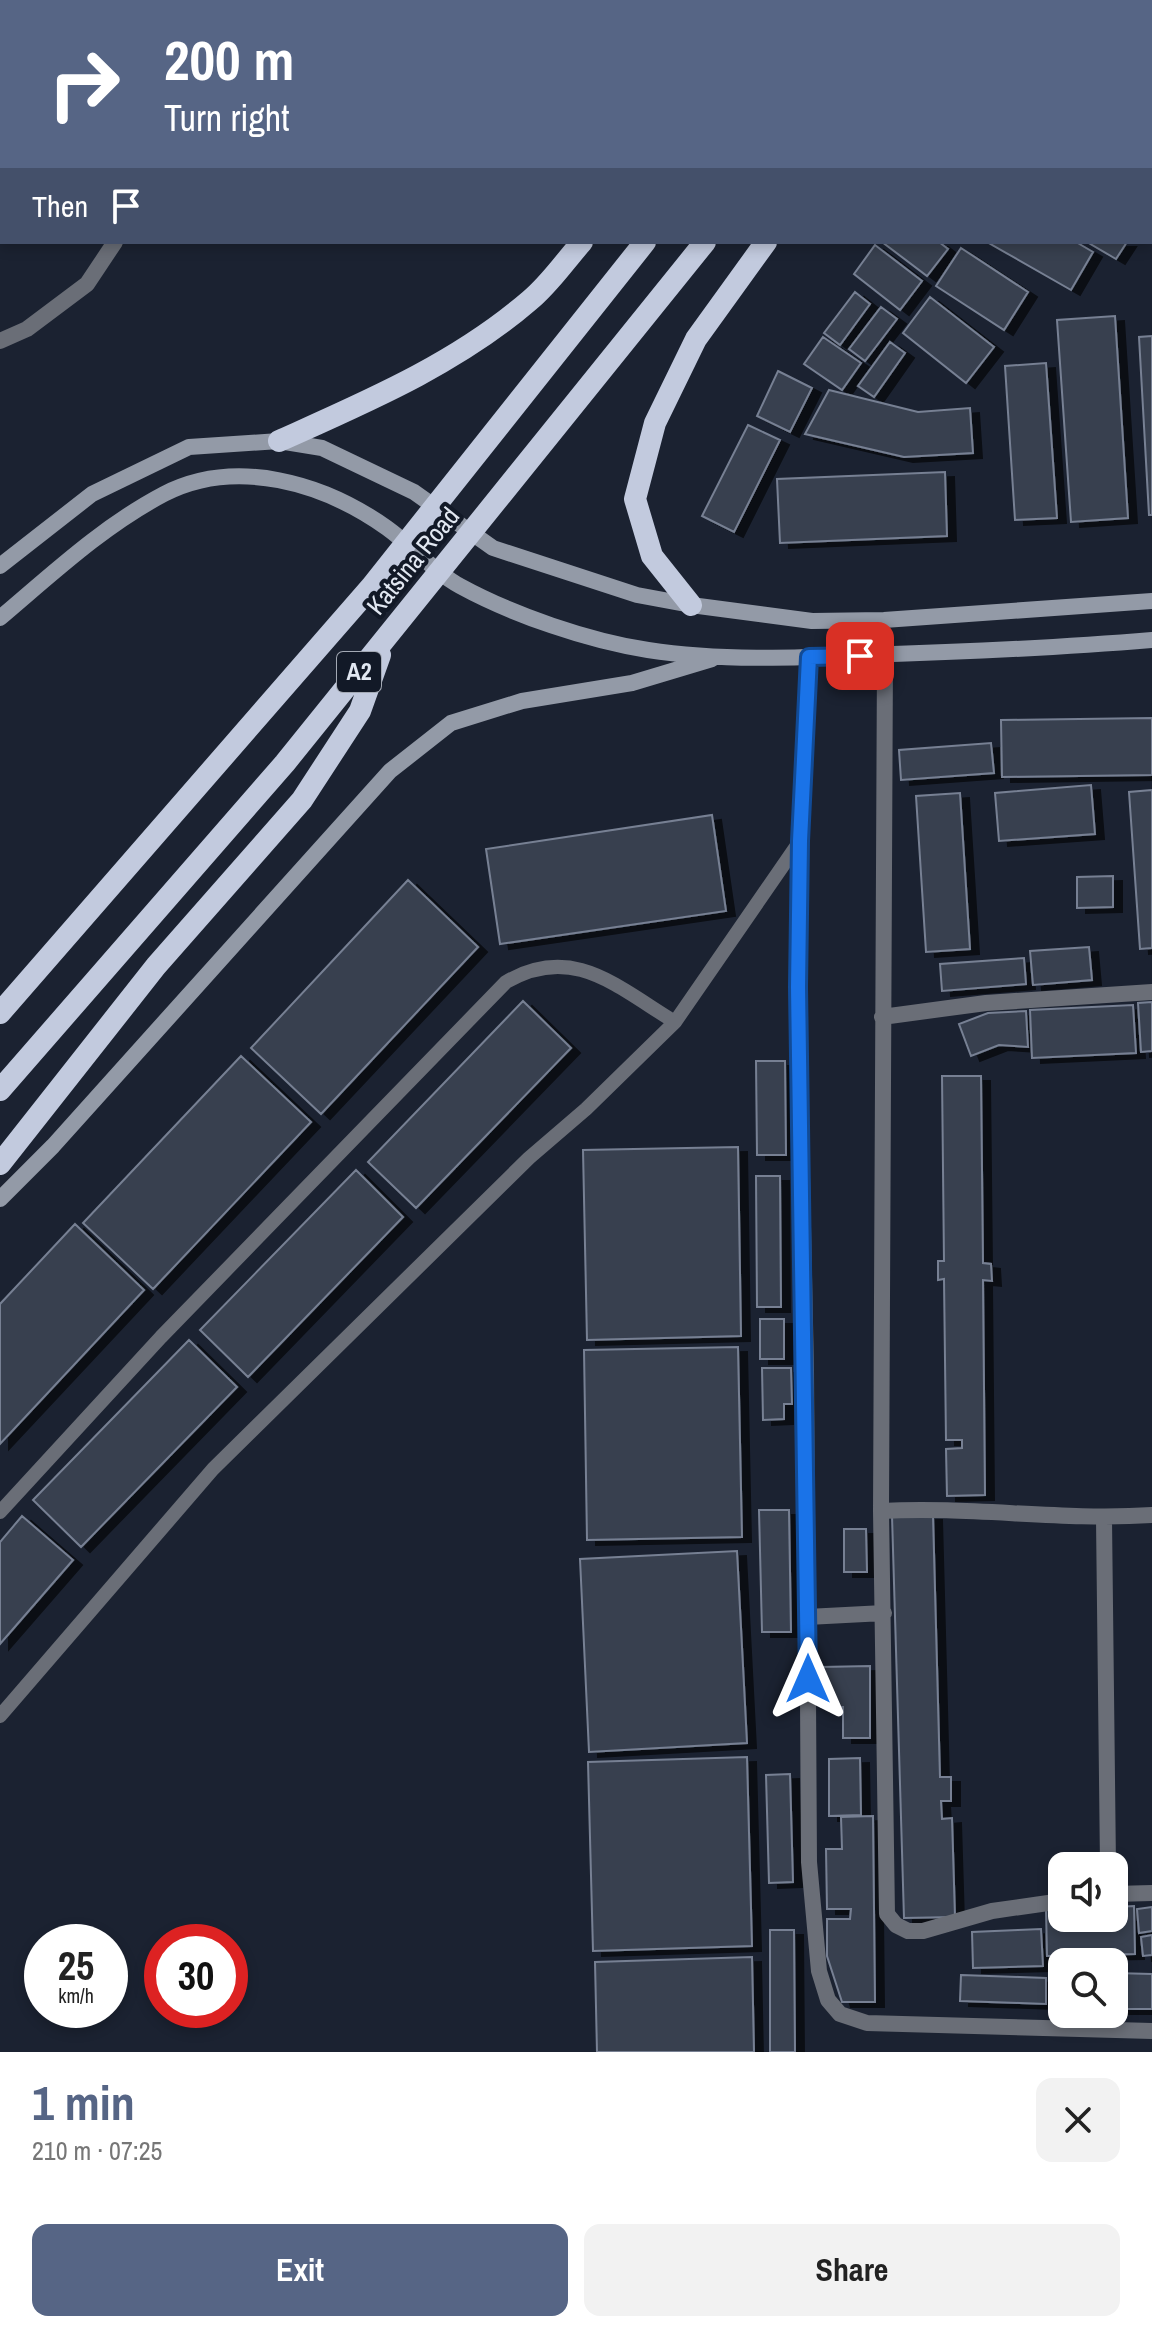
<!DOCTYPE html>
<meta charset="utf-8">
<style>
:root{--surface:#fff;--page:#f2f2f2;--text:#222;--muted:#767676;--accent:#566585}
body{margin:0;font-family:"Archivo Narrow",sans-serif;background:var(--page);color:var(--text);height:100vh;display:flex;flex-direction:column;font-size:30px;white-space:nowrap}
*{box-sizing:border-box;margin:0}
p{font-size:26px;color:var(--muted)}
.icon{flex:none;width:44px;height:44px;fill:none;stroke:currentColor;stroke-width:2;stroke-linecap:round;stroke-linejoin:round}
.map{position:relative;height:2052px;overflow:hidden}
.sheet{display:flex;flex-direction:column;background:var(--surface);flex:1}
.sheet>*{flex:none}
.hud{position:absolute;left:0px;top:0px;width:1152px;height:244px;box-shadow:0 4px 12px #0003;background:#566585;color:#fff;overflow:hidden}
.buttons{position:absolute;left:1048px;top:1852px;display:grid;gap:16px}
.buttons a{display:grid;place-items:center;width:80px;height:80px;border-radius:16px;background:var(--surface);box-shadow:0 4px 12px #0003;font-size:40px}
.speed{position:absolute;left:24px;top:1924px;display:flex;gap:16px;font-size:40px;font-weight:700;text-align:center}
.speed>*{display:grid;place-content:center;width:104px;height:104px;border-radius:50%;background:var(--surface);box-shadow:0 4px 12px #0003;line-height:1}
.speed small{font-size:20px;font-weight:400}
.speed .limit{border:12px solid #d22;background:#fff;color:#111}
.pin{position:absolute;display:grid;place-items:center;width:68px;height:68px;color:#fff;margin:-34px;border-radius:16px;box-shadow:0 4px 12px #0006}
.me{position:absolute;width:88px;margin:-44px;rotate:0deg;stroke-linejoin:round;filter:drop-shadow(0 0 6px #0008)}
.turn{display:flex;align-items:center;gap:28px;height:168px;padding:0 32px;font-size:36px}
.turn .icon{width:104px;height:104px;stroke-width:2.5}
.turn b{display:block;font-size:56px;line-height:68px}
.then{display:flex;align-items:center;height:76px;padding:0 32px;background:#0003;gap:16px;font-size:30px}
.round{display:grid;place-items:center;flex:none;width:84px;height:84px;border-radius:16px;background:var(--page)}
.summary{display:flex;align-items:center;justify-content:space-between;height:136px;padding:0 32px}
h1{font-size:48px;font-weight:700;line-height:60px;color:var(--accent)}
.action{display:flex;gap:16px;margin-top:auto;padding:16px 32px}
.action a{flex:1;height:92px;border-radius:16px;background:var(--accent);color:#fff;font-size:32px;font-weight:700;line-height:92px;text-align:center}
.action a+a{background:var(--page);color:var(--text)}
.map>svg:first-child{display:block}
.building{fill:#384050;stroke:#778093;stroke-width:2;filter:url(#shadow)}
.lines{fill:none;stroke-linecap:round;stroke-linejoin:round}
.service{stroke:#6a6e77;stroke-width:14}
.minor{stroke:#6a6e77;stroke-width:16}
.secondary{stroke:#939aa7;stroke-width:16}
.trunk{stroke:#c2cade;stroke-width:22}
.route-casing{stroke:#114b97;stroke-width:20}
.route{stroke:#1a73e8;stroke-width:14}
.labels{text-anchor:middle;stroke-width:8;stroke-linejoin:round;paint-order:stroke}
.shield{fill:#121927;stroke:#a3a9b4;stroke-width:2}
.shield-label{font-size:24px;font-weight:bold;fill:#e1e7f1}
.street-label{font-size:26px;fill:#e1e7f1;stroke:#121927}
</style>
<div class="map">
<svg width="1152" height="2052" viewBox="0 0 1152 2052">
<defs>
<filter id="shadow"><feDropShadow dx="9" dy="5" stdDeviation="0" flood-color="#0009"/></filter>
</defs>
<rect width="100%" height="100%" fill="#1b2231"/>
<path class="building" d="M882 242H939L948 249 927 276Z
M987 242H1076L1093 252 1071 290Z
M1087 242H1127L1116 259Z
M875 245 922 281 900 310 854 274Z
M961 248 1028 292 1004 330 936 286Z
M855 292 870 304 840 345 824 333Z
M930 297 994 347 966 383 903 333Z
M881 307 897 319 865 361 849 349Z
M1115 316 1128 518 1071 522 1057 320Z
M1152 336V515H1149L1139 337Z
M823 337 861 363 842 390 804 364Z
M890 342 905 353 874 397 858 386Z
M1046 363 1057 518 1015 520 1005 366Z
M778 371 812 388 790 432 757 416Z
M829 390 918 412 970 408 973 453 904 457 805 434Z
M748 425 780 440 734 532 702 516Z
M945 472 947 536 780 543 777 479Z
M1152 718V775L1002 777 1001 720Z
M991 743 994 773 901 780 899 750Z
M1091 785 1095 834 999 841 995 793Z
M1152 790V948L1140 949 1129 792Z
M960 793 970 949 926 952 916 796Z
M712 815 726 911 500 944 486 849Z
M1113 876V907L1077 908V877Z
M408 880 478 947 321 1114 251 1048Z
M1089 947 1092 980 1033 985 1030 951Z
M1024 958 1026 984 942 991 940 964Z
M523 1001 571 1048 416 1208 368 1162Z
M1152 1002V1051L1141 1052 1138 1003Z
M1133 1005 1136 1053 1032 1058 1030 1010Z
M1026 1011 1028 1047 999 1045 971 1056 959 1024 988 1013Z
M241 1056 311 1122 153 1289 83 1223Z
M756 1061H785L786 1155H757Z
M942 1076H981L983 1263 991 1264 992 1281 983 1280 985 1495 947 1496 946 1449 962 1448V1440H946L944 1279 938 1280V1261H944Z
M738 1147 741 1336 587 1340 583 1150Z
M356 1170 403 1217 248 1377 200 1330Z
M756 1176H780L781 1307H757Z
M75 1224 144 1290 0 1444V1304Z
M760 1319H784V1359H760Z
M189 1340 237 1387 81 1547 33 1500Z
M738 1347 742 1537 587 1540 584 1350Z
M762 1368H791L792 1404H784V1419L763 1420Z
M759 1510H789L791 1632H762Z
M933 1515 940 1777H951V1801H941L942 1819 952 1818 955 1917 904 1918 892 1516Z
M22 1516 73 1560 0 1644V1542Z
M844 1529H866L867 1572H844Z
M737 1551 747 1743 589 1752 580 1559Z
M870 1666V1738H843V1707H821V1667Z
M747 1757 752 1946 593 1951 588 1762Z
M860 1758 861 1815 829 1816V1759Z
M790 1774 793 1882 769 1883 766 1775Z
M873 1816 875 2002H842L827 1956V1919H850L851 1909H827L826 1849H842L841 1817Z
M1134 1906 1135 1954 1047 1956 1046 1909H1062V1918H1114V1907Z
M1152 1907V1931L1139 1933 1137 1909Z
M1041 1929 1043 1966 973 1968 972 1932Z
M770 1930H794L795 2052H770Z
M1152 1935V1955L1143 1956 1141 1937Z
M752 1957 754 2052H597L595 1962Z
M1052 1972H1062V2009L1051 2008Z
M1114 1973 1152 1974V2009H1114Z
M961 1975 1046 1978V2004L960 2001Z"/>
<g class="lines">
<path class="service" d="M0 1512 161 1337 506 982C573 943 617 987 675 1022
M0 1716 213 1469 529 1158 586 1109 675 1022 800 841"/>
<path class="minor" d="M285 2 287 0
M0 341 27 329 87 284 115 242
M885 655 881 1511 887 1914 896 1925 908 1931H923L992 1911 1062 1901
M809 657 800 841 798 987 806 1370 809 1862 819 1971 828 2000 840 2014 867 2023 1152 2031
M882 1017 986 1003 1152 992
M881 1511C971 1506 1061 1521 1152 1515
M1104 1519 1108 1866
M807 1617 884 1613
M1114 1894 1152 1893"/>
<path class="secondary" d="M0 566 92 494 189 447 279 441 322 448 414 492 493 548 637 595 691 605 812 621 884 620 1152 601
M0 618C52 574 103 526 164 494 236 457 324 483 387 528 412 546 433 571 460 586 513 615 589 641 648 650 719 661 794 658 866 655 961 652 1057 648 1152 640
M0 1199 53 1146 390 771 451 723 522 701 632 683 712 659"/>
<path class="trunk" d="M768 2 770 0
M835 2 836 0
M891 2 893 0
M950 2 952 0
M279 441C366 402 456 364 529 301 549 285 565 261 582 242
M691 605 652 556 635 499 655 423 696 339 766 242
M0 1013 371 587 645 242
M0 1090 285 763 705 242
M0 1164 156 966 302 800 360 711 380 655"/>
</g>
<g class="lines">
<g class="route-casing">
<path id="route" d="M808 1679 798 987 800 841 809 657 860 656"/>
</g>
<use href="#route" class="route"/>
</g>
<g class="labels">
<rect class="shield" x="337" y="652" width="44" height="40" rx="6"/>
<g class="shield-label">
<text x="359" y="680">A2</text>
</g>
<g class="street-label">
<text transform="translate(413 561) rotate(-51)" y="9">Katsina Road</text>
</g>
</g>
</svg>
<div class="buttons">
<a><svg class="icon" aria-label="sound" viewBox="0 0 24 24"><path d="M4 9h4l5-4v14l-5-4H4zM17 9q2 3 0 6"/></svg></a>
<a><svg class="icon" aria-label="search" viewBox="0 0 24 24"><circle cx="10" cy="10" r="6"/><path d="M15 15l6 6"/></svg></a>
</div>
<div class="speed"><div>25<small>km/h</small></div><div class="limit">30</div></div>
<div class="pin" style="left:860px;top:656px;background:#d93025"><svg class="icon" aria-label="arrive" viewBox="0 0 24 24"><path d="M6 21V4h12l-3 4 3 4H6"/></svg></div>
<svg class="me" style="left:808px;top:1679px" viewBox="-20 -20 40 40"><path d="M0-17L14 15 0 8-14 15z" fill="#1a73e8" stroke="#fff" stroke-width="4"/></svg>
<div class="hud">
<div class="turn"><svg class="icon" aria-label="right" viewBox="0 0 24 24"><path d="M7 20v-9h11M14 6l5 5-5 5"/></svg><div><b>200 m</b>Turn right</div></div>
<div class="then">Then<svg class="icon" aria-label="arrive" viewBox="0 0 24 24"><path d="M6 21V4h12l-3 4 3 4H6"/></svg></div>
</div>
</div>
<section class="sheet">
<div class="summary"><div><h1>1 min</h1><p>210 m · 07:25</p></div><a class="round"><svg class="icon" aria-label="close" viewBox="0 0 24 24"><path d="M6 6l12 12M18 6L6 18"/></svg></a></div>
<div class="action"><a>Exit</a><a>Share</a></div>
</section>
